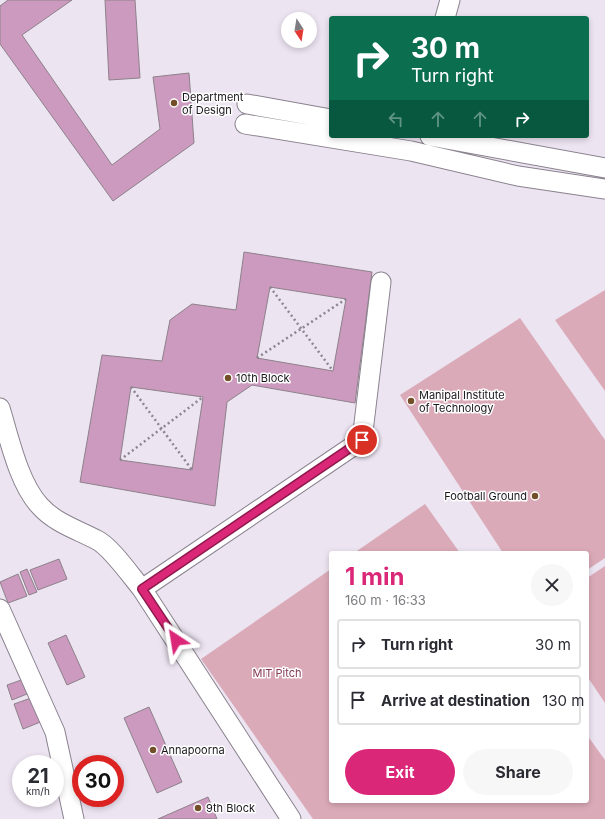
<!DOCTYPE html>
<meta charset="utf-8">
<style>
:root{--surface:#fff;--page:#f7f7f7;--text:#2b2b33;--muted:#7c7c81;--line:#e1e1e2;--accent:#db2777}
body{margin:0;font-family:Inter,sans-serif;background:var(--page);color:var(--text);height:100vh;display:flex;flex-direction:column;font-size:15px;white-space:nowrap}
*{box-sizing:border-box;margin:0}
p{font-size:13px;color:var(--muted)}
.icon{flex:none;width:22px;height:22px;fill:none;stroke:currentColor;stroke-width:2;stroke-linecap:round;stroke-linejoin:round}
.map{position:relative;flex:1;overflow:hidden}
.sheet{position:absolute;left:329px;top:551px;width:260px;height:252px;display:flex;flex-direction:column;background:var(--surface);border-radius:4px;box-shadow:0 2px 6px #0003}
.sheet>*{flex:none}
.hud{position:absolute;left:329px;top:16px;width:260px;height:122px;border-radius:4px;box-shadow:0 2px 6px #0003;background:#0b6e4f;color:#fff;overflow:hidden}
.needle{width:26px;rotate:168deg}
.buttons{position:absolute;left:281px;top:12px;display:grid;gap:8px}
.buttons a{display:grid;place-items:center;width:36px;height:36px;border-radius:50%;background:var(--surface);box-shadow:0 2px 6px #0003;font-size:20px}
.speed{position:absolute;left:12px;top:755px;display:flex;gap:8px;font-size:20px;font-weight:700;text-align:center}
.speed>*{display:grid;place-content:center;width:52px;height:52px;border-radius:50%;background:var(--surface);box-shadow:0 2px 6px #0003;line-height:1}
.speed small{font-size:10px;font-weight:400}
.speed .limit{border:6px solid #d22;background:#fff;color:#111}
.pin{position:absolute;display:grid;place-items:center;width:34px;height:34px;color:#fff;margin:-17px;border:2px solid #fff;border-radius:50%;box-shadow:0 1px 4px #0007}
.me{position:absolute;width:44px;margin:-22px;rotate:327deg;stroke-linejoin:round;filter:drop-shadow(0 0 3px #0008)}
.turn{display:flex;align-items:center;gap:14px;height:84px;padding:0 16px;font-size:18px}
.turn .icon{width:52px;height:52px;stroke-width:2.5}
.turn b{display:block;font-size:28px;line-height:34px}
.lanes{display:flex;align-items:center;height:38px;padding:0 16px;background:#0003;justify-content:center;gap:20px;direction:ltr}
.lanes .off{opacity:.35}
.round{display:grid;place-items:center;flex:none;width:42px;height:42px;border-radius:21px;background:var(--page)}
.headline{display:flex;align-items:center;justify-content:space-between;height:68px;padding:0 16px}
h1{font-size:24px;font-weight:700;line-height:30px;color:var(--accent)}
.primary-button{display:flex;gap:8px;margin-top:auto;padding:8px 16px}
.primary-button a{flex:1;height:46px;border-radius:24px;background:var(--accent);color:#fff;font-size:16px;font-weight:700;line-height:46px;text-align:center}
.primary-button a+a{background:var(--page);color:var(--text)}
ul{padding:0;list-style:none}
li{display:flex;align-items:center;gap:12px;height:50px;margin:0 8px 6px;padding:0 8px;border:2px solid var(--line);border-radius:4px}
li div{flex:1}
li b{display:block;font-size:15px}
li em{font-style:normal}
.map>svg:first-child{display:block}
.green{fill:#dbaab8}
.building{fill:#cc9abf;stroke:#8d818a;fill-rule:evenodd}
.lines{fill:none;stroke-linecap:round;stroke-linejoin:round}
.minor-casing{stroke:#8a828e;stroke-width:21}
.path{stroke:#8b858f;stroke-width:2.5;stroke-dasharray:2 3;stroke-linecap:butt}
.minor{stroke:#fff;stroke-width:19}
.route-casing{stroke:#8e194d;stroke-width:10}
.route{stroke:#db2777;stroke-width:7}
.poi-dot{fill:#734f29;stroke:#fff;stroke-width:1.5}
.labels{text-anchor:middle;stroke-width:3;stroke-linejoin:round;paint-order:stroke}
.poi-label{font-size:11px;fill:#1a171c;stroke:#fff;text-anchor:start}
.park-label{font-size:11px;fill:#813753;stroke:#fff}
</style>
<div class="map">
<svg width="605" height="819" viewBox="0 0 605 819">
<rect width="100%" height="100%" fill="#ece4f1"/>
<path class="green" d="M605 290V391L555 320Z
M520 318 605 440V558L587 570V553H503L400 395Z
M425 504 460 553H354Z
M605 566V703L587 676V578Z
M331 569V801H587V735L605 760V819H313L201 659Z"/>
<path class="building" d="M8 0H72L22 35 112 165 160 129 153 77 189 73 194 143 113 201 0 44V6Z
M105 0H135L140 78 109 80Z
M244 252 372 272 355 403 252 385 227 402 215 506 80 482 102 355 162 361 170 320 192 304 236 310ZM270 287 346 299 333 371 257 358ZM131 387 203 397 192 470 120 460Z
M59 559 67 579 38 590 30 570Z
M27 569 37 592 29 595 20 572Z
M18 574 27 596 8 603 0 582Z
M66 635 85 677 67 685 48 643Z
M27 678 32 692 12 700 7 685Z
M34 697 43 721 23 729 14 704Z
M149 707 182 782 157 793 124 718Z
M52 759 53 764H41V761Z
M208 797 217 819H158Z"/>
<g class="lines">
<g class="minor-casing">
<path id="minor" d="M445 18 450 0
M247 104 331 119
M245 124 411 151 518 176 605 189
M430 136 605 168
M0 408C9 438 19 484 40 506 55 523 78 530 97 540 111 547 131 576 142 589
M0 609 55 732 74 819
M291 819 142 589 362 440 381 282"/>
</g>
<path class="path" d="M270 287 333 371
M257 358 346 299
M131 387 192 470
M120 460 203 397"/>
<use href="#minor" class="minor"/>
</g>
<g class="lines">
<g class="route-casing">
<path id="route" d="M176 640 142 589 362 440"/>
</g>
<use href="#route" class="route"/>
</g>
<g class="poi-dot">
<circle cx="174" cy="103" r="4"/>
<circle cx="228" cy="378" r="4"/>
<circle cx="411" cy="401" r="4"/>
<circle cx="535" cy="496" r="4"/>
<circle cx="153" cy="750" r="4"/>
<circle cx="198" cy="808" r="4"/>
</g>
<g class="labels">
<g class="poi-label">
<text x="182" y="101">Department<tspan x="182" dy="13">of Design</tspan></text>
<text x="236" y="382">10th Block</text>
<text x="419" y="399">Manipal Institute<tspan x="419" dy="13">of Technology</tspan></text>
<text x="527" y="500" text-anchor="end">Football Ground</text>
<text x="161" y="754">Annapoorna</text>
<text x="206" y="812">9th Block</text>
</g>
<g class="park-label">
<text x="277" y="677">MIT Pitch</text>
</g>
</g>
</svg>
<div class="buttons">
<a><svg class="needle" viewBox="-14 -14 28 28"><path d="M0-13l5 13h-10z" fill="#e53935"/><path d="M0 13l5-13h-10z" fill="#7c7c81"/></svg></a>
</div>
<div class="speed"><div>21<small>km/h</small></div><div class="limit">30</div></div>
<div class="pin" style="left:362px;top:440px;background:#d93025"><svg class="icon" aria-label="arrive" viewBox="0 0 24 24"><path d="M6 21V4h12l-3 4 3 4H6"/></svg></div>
<svg class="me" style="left:176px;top:640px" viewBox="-20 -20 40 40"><path d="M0-17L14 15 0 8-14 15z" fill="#db2777" stroke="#fff" stroke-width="4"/></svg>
<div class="hud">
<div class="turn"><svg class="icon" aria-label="right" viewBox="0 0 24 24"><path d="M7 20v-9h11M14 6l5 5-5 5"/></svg><div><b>30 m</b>Turn right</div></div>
<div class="lanes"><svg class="icon off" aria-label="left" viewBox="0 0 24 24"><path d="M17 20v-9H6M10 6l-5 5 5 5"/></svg><svg class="icon off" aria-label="ahead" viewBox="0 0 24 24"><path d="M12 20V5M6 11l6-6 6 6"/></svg><svg class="icon off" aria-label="ahead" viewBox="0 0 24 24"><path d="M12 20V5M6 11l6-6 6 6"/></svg><svg class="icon" aria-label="right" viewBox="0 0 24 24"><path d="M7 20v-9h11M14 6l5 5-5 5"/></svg></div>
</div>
<section class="sheet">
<div class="headline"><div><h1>1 min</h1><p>160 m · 16:33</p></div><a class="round"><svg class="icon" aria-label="close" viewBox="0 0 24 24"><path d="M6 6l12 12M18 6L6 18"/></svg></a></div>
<ul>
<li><svg class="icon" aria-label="right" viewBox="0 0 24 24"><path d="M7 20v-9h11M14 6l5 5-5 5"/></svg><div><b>Turn right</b></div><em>30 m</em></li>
<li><svg class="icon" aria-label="arrive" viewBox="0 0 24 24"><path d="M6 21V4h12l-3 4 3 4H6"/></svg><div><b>Arrive at destination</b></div><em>130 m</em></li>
</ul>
<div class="primary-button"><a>Exit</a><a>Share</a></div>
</section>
</div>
